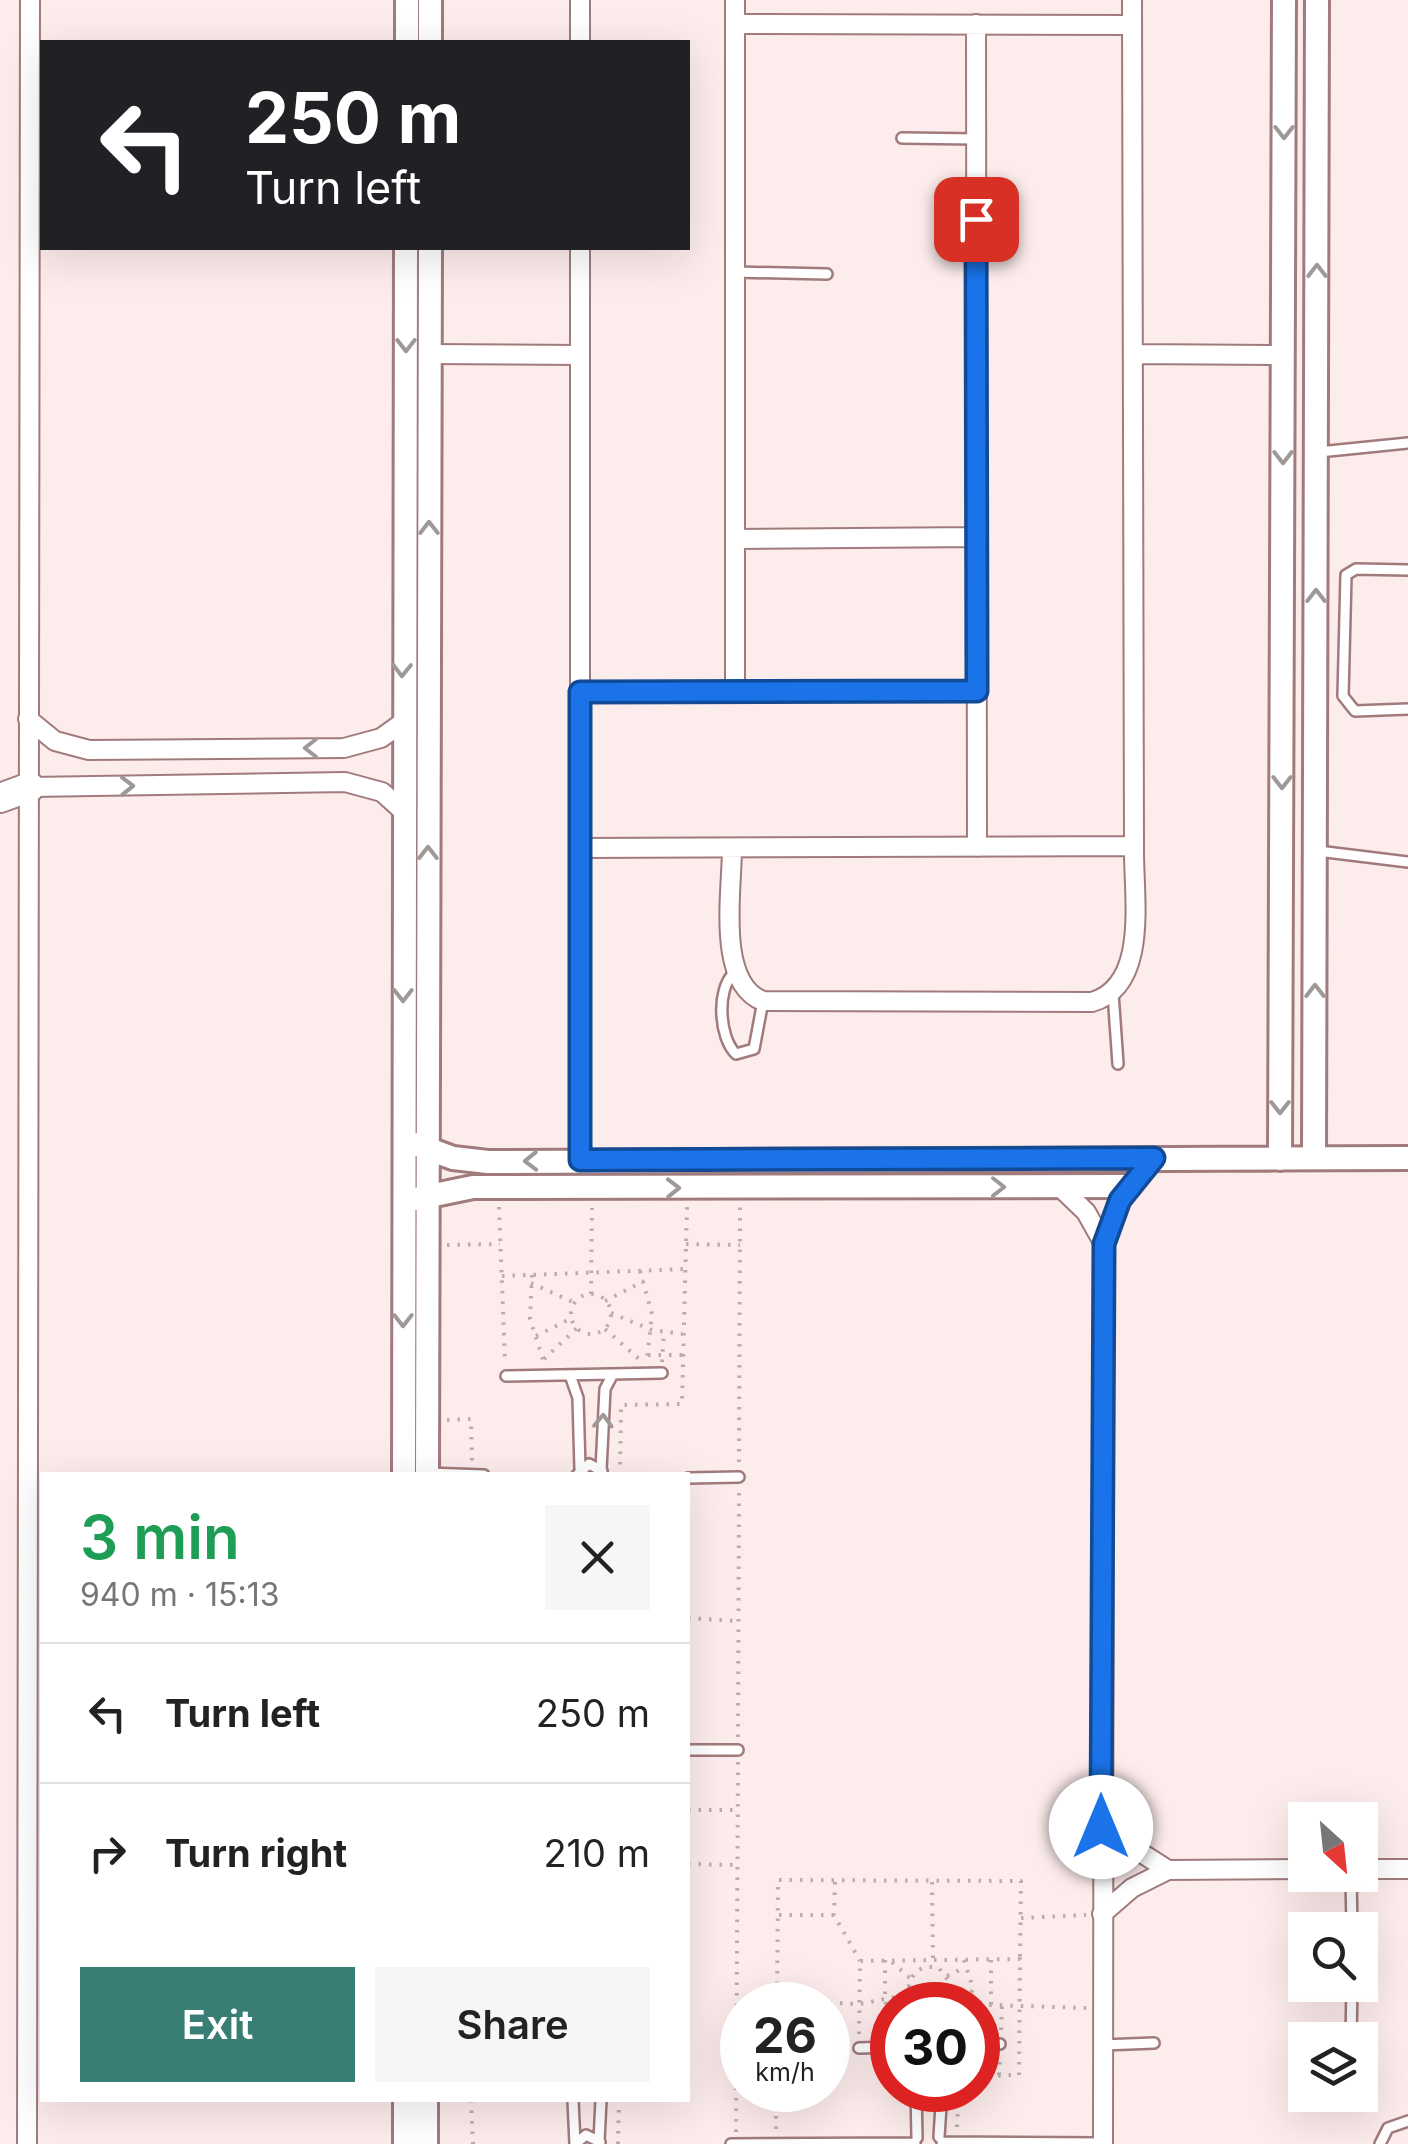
<!DOCTYPE html>
<meta charset="utf-8">
<style>
:root{--surface:#fff;--page:#f6f6f6;--text:#222;--muted:#767676;--line:#e0e0e0;--accent:#387e74}
body{margin:0;font-family:Inter,sans-serif;background:var(--page);color:var(--text);height:100vh;display:flex;flex-direction:column;font-size:38px;white-space:nowrap}
*{box-sizing:border-box;margin:0}
p{font-size:32px;color:var(--muted)}
.icon{flex:none;width:55px;height:55px;fill:none;stroke:currentColor;stroke-width:2;stroke-linecap:round;stroke-linejoin:round}
.map{position:relative;flex:1;overflow:hidden}
.panel{position:absolute;left:40px;top:1472px;width:650px;height:630px;display:flex;flex-direction:column;background:var(--surface);border-radius:0px;box-shadow:0 10px 40px #0002}
.panel>*{flex:none}
.guide{position:absolute;left:40px;top:40px;width:650px;height:210px;border-radius:0px;box-shadow:0 10px 40px #0002;background:#202124;color:#fff;overflow:hidden}
.needle{width:65px;rotate:153deg}
.tools{position:absolute;left:1288px;top:1802px;display:grid;gap:20px}
.tools a{display:grid;place-items:center;width:90px;height:90px;border-radius:0px;background:var(--surface);box-shadow:0 10px 40px #0002;font-size:50px}
.speed{position:absolute;left:720px;top:1982px;display:flex;gap:20px;font-size:50px;font-weight:700;text-align:center}
.speed>*{display:grid;place-content:center;width:130px;height:130px;border-radius:50%;background:var(--surface);box-shadow:0 10px 40px #0002;line-height:1}
.speed small{font-size:25px;font-weight:400}
.speed .limit{border:15px solid #d22;background:#fff;color:#111}
.pin{position:absolute;display:grid;place-items:center;width:85px;height:85px;color:#fff;margin:-42px;border-radius:20px;box-shadow:0 5px 15px #0006}
.me{position:absolute;width:110px;margin:-55px;rotate:0deg;stroke-linejoin:round;filter:drop-shadow(0 0 8px #0008)}
.turn{display:flex;align-items:center;gap:35px;height:210px;padding:0 40px;font-size:45px}
.turn .icon{width:130px;height:130px;stroke-width:2.5}
.turn b{display:block;font-size:70px;line-height:85px}
.round{display:grid;place-items:center;flex:none;width:105px;height:105px;border-radius:0px;background:var(--page)}
.summary{display:flex;align-items:center;justify-content:space-between;height:170px;padding:0 40px}
h1{font-size:60px;font-weight:600;line-height:75px;color:#1e9e55}
.action{display:flex;gap:20px;margin-top:auto;padding:20px 40px}
.action a{flex:1;height:115px;border-radius:0px;background:var(--accent);color:#fff;font-size:40px;font-weight:600;line-height:115px;text-align:center}
.action a+a{background:var(--page);color:var(--text)}
ul{padding:0;list-style:none}
li{display:flex;align-items:center;gap:30px;height:140px;padding:0 40px;border-top:2px solid var(--line)}
li div{flex:1}
li b{display:block;font-size:38px}
li em{font-style:normal}
.map>svg:first-child{display:block}
.lines{fill:none;stroke-linecap:round;stroke-linejoin:round}
.service-casing{stroke:#a17b7c;stroke-width:14}
.minor-casing{stroke:#a17b7c;stroke-width:22}
.tertiary-casing{stroke:#a17b7c;stroke-width:28}
.primary-casing{stroke:#a17b7c;stroke-width:32}
.path{stroke:#bdacad;stroke-width:4;stroke-dasharray:2.5 8;stroke-linecap:butt}
.service{stroke:#fff;stroke-width:9}
.minor{stroke:#fff;stroke-width:18}
.tertiary{stroke:#fff;stroke-width:22}
.primary{stroke:#fff;stroke-width:28}
.oneway{stroke:#9e9898}
.route-casing{stroke:#114b97;stroke-width:25}
.route{stroke:#1a73e8;stroke-width:18}
</style>
<div class="map">
<svg width="1408" height="2144" viewBox="0 0 1408 2144">
<rect width="100%" height="100%" fill="#fdecec"/>
<g class="lines">
<g class="service-casing">
<path id="service" d="M902 138 976 139
M735 272 827 274
M1319 452 1408 443
M1408 570 1356 569 1346 575 1343 696 1355 711 1408 709
M1318 851 1408 862
M734 973C716 989 719 1038 736 1054L754 1049 763 1001
M1113 993 1118 1064
M570 1375 578 1398 580 1469
M506 1376 662 1373
M601 1470 605 1389 613 1374
M427 1473 484 1475
M577 1475 589 1464 602 1471
M688 1478 739 1477
M688 1750H738
M1351 1875 1352 1930
M1351 2040 1352 1985
M978 2045 1000 2044
M1103 2045 1154 2043
M859 2048 892 2047
M916 2090 917 2138
M573 2100 575 2144
M939 2137 942 2090
M599 2141 601 2100
M942 2142 1103 2143
M575 2144 586 2135 600 2142
M731 2144 915 2143
M1380 2144 1388 2128 1408 2121"/>
</g>
<g class="minor-casing">
<path id="minor" d="M735 0V692
M735 24 1132 25
M976 24 977 847
M580 42V0
M430 354 580 355
M1135 354 1284 355
M735 539 977 537
M580 693 977 691
M28 719 55 741 89 750 344 748 381 738 402 723
M30 787 345 782 382 792 402 810
M580 848 1134 846
M732 848C732 891 716 983 763 1001L1092 1002C1150 985 1133 895 1134 846L1132 0
M580 1160V248
M1060 1187 1086 1212 1104 1244
M1101 1827 1168 1870
M1360 1869H1408
M1102 1914 1132 1888 1168 1870 1305 1869
M27 2144 30 0
M1103 2144 1104 1244 1120 1199 1153 1158"/>
</g>
<g class="tertiary-casing">
<path id="tertiary" d="M407 42V0
M430 42V0
M415 1144 453 1158 488 1162 1408 1158
M1314 1158 1317 0
M1280 1159 1284 0
M415 1199 473 1187 1129 1186
M404 1475 406 248
M427 1475 430 248
M405 2100V2144
M426 2100V2144"/>
</g>
<g class="primary-casing">
<path id="primary" d="M0 798 30 787"/>
</g>
<path class="path" d="M499 1207 505 1362
M686 1244 740 1245
M447 1245 500 1244
M640 1271 652 1314 647 1359
M532 1275 530 1319 544 1363
M502 1276 685 1269
M531 1283 575 1303
M591 1294 592 1208
M571 1314a20 20 0 1 1 40 0a20 20 0 1 1-40 0Z
M605 1301 644 1281
M611 1313 652 1330 682 1334
M605 1329 639 1359
M536 1336 572 1318
M648 1355H683
M544 1359 577 1328
M662 1362 664 1332
M447 1420 471 1419 472 1461
M739 1462 740 1207
M620 1475 621 1405 682 1404 687 1205
M688 1618 738 1621
M738 1737 739 1492
M688 1810H738
M688 1864 737 1865
M835 1882 834 1915 860 1961
M932 1882 933 1962
M779 1915H834
M1021 1918 1086 1915
M885 1960V2001L892 2019
M964 1960 973 1988 967 2005
M991 1960V2005
M892 1962 911 1979
M947 1976 966 1967
M948 1997 991 2005 1087 2008
M777 2001 860 2004 910 1994
M777 2005 778 1880 1021 1881 1020 1959
M920 2005 909 1986C912 1971 923 1964 939 1968L950 1983 948 1997 939 2005
M1001 2030 1002 2005
M859 2034 860 1961 1020 1959 1019 2075 978 2076
M999 2075 1000 2055
M471 2100 473 2144
M957 2127 959 2090
M776 2129V2090
M736 2132 738 1762
M618 2144 619 2100"/>
<use href="#service" class="service"/>
<use href="#minor" class="minor"/>
<use href="#tertiary" class="tertiary"/>
<use href="#primary" class="primary"/>
</g>
<defs><path id="oneway-chevron" d="M-2-3.5L2.5 0L-2 3.5" fill="none" stroke-width="1.6" stroke-linecap="round" stroke-linejoin="round" transform="scale(2.5)"/></defs>
<g class="oneway">
<use href="#oneway-chevron" transform="translate(1284 132) rotate(90)"/>
<use href="#oneway-chevron" transform="translate(1317 271) rotate(-90)"/>
<use href="#oneway-chevron" transform="translate(406 345) rotate(90)"/>
<use href="#oneway-chevron" transform="translate(1283 457) rotate(90)"/>
<use href="#oneway-chevron" transform="translate(429 528) rotate(-90)"/>
<use href="#oneway-chevron" transform="translate(1316 596) rotate(-90)"/>
<use href="#oneway-chevron" transform="translate(402 670) rotate(91)"/>
<use href="#oneway-chevron" transform="translate(311 748) rotate(180)"/>
<use href="#oneway-chevron" transform="translate(1282 782) rotate(90)"/>
<use href="#oneway-chevron" transform="translate(127 786) rotate(-1)"/>
<use href="#oneway-chevron" transform="translate(428 853) rotate(-90)"/>
<use href="#oneway-chevron" transform="translate(1315 991) rotate(-90)"/>
<use href="#oneway-chevron" transform="translate(403 995) rotate(90)"/>
<use href="#oneway-chevron" transform="translate(1280 1107) rotate(90)"/>
<use href="#oneway-chevron" transform="translate(531 1161) rotate(179)"/>
<use href="#oneway-chevron" transform="translate(998 1187)"/>
<use href="#oneway-chevron" transform="translate(673 1188) rotate(-1)"/>
<use href="#oneway-chevron" transform="translate(403 1320) rotate(90)"/>
<use href="#oneway-chevron" transform="translate(603 1421) rotate(-88)"/>
</g>
<g class="lines">
<g class="route-casing">
<path id="route" d="M976 219 977 691 580 692V1160L1154 1158 1120 1200 1104 1244 1101 1827"/>
</g>
<use href="#route" class="route"/>
</g>
</svg>
<div class="tools">
<a><svg class="needle" viewBox="-14 -14 28 28"><path d="M0-13l5 13h-10z" fill="#e53935"/><path d="M0 13l5-13h-10z" fill="#767676"/></svg></a>
<a><svg class="icon" aria-label="search" viewBox="0 0 24 24"><circle cx="10" cy="10" r="6"/><path d="M15 15l6 6"/></svg></a>
<a><svg class="icon" aria-label="layers" viewBox="0 0 24 24"><path d="M12 4l9 5-9 5-9-5zM3 14l9 5 9-5"/></svg></a>
</div>
<div class="speed"><div>26<small>km/h</small></div><div class="limit">30</div></div>
<div class="pin" style="left:976px;top:219px;background:#d93025"><svg class="icon" aria-label="arrive" viewBox="0 0 24 24"><path d="M6 21V4h12l-3 4 3 4H6"/></svg></div>
<svg class="me" style="left:1101px;top:1827px" viewBox="-20 -20 40 40"><circle r="19" fill="#fff"/><path d="M0-13L10 11 0 6-10 11z" fill="#1a73e8"/></svg>
<div class="guide">
<div class="turn"><svg class="icon" aria-label="left" viewBox="0 0 24 24"><path d="M17 20v-9H6M10 6l-5 5 5 5"/></svg><div><b>250 m</b>Turn left</div></div>
</div>
<section class="panel">
<div class="summary"><div><h1>3 min</h1><p>940 m · 15:13</p></div><a class="round"><svg class="icon" aria-label="close" viewBox="0 0 24 24"><path d="M6 6l12 12M18 6L6 18"/></svg></a></div>
<ul>
<li><svg class="icon" aria-label="left" viewBox="0 0 24 24"><path d="M17 20v-9H6M10 6l-5 5 5 5"/></svg><div><b>Turn left</b></div><em>250 m</em></li>
<li><svg class="icon" aria-label="right" viewBox="0 0 24 24"><path d="M7 20v-9h11M14 6l5 5-5 5"/></svg><div><b>Turn right</b></div><em>210 m</em></li>
</ul>
<div class="action"><a>Exit</a><a>Share</a></div>
</section>
</div>
